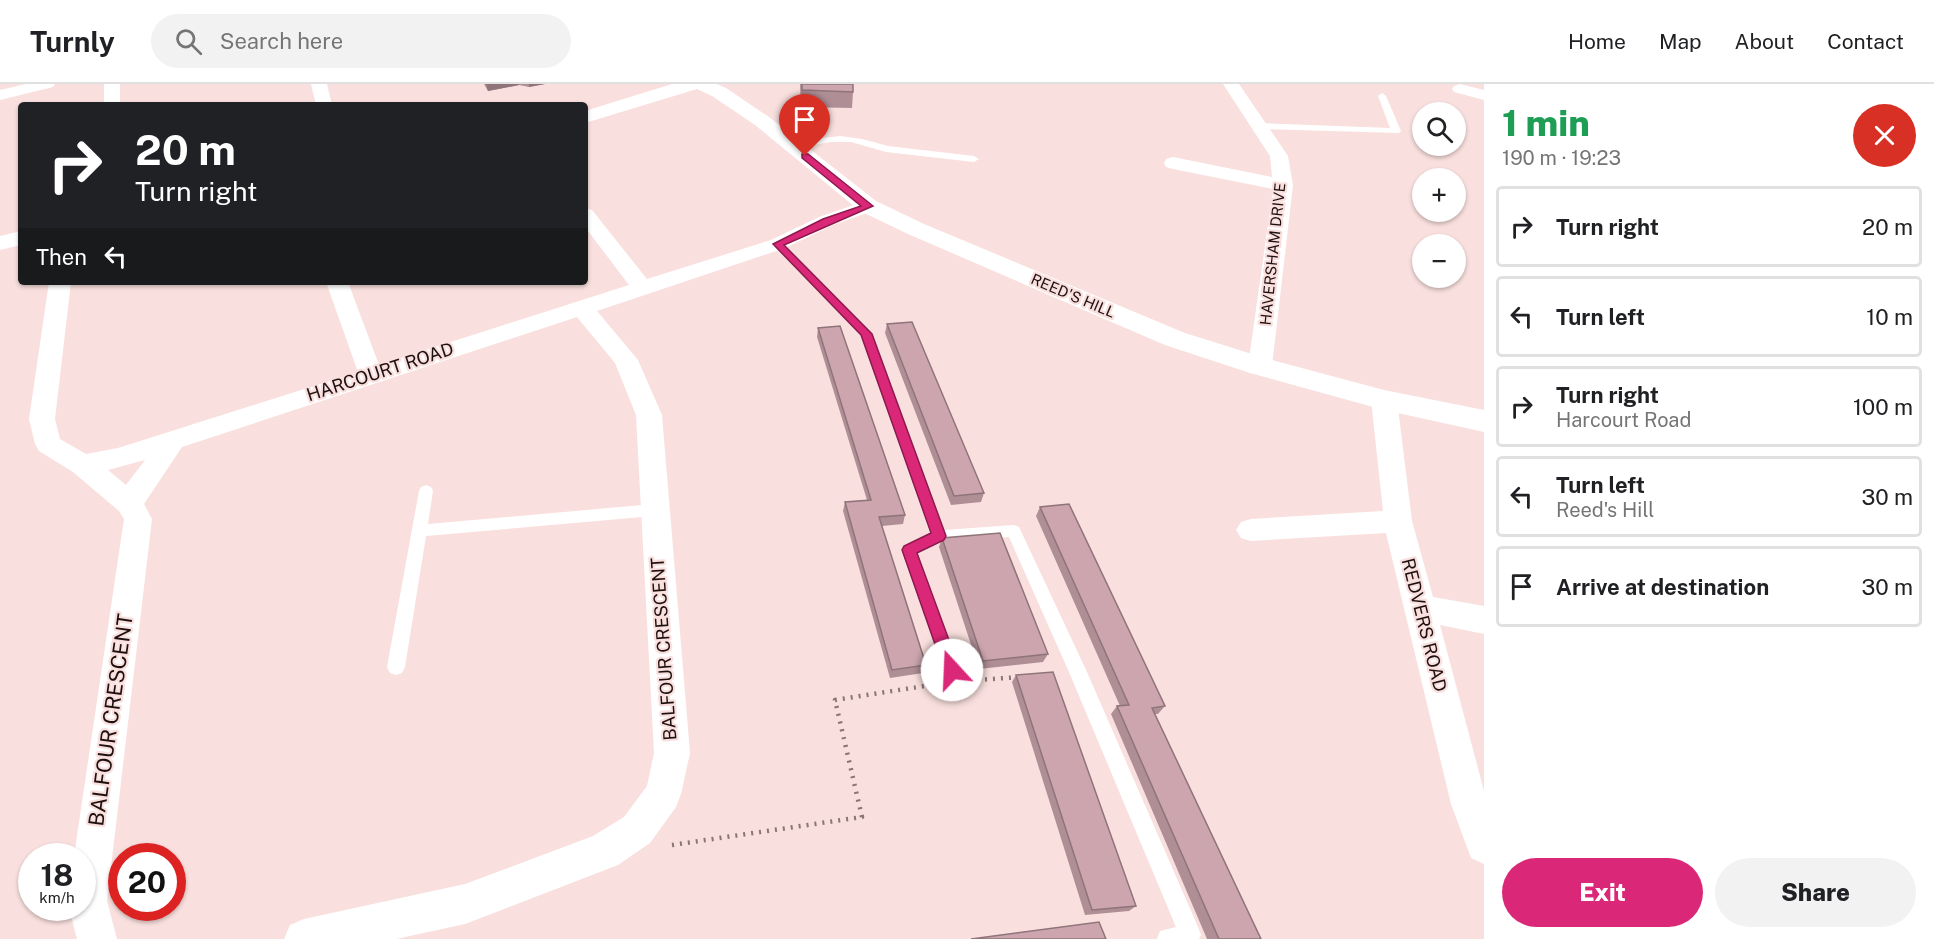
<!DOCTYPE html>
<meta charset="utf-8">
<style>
:root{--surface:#fff;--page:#f2f2f2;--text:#202124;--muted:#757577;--line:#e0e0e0;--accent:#db2777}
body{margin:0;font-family:"Public Sans",sans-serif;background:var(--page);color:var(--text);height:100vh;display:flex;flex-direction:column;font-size:22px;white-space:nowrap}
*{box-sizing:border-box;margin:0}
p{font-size:20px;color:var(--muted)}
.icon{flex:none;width:33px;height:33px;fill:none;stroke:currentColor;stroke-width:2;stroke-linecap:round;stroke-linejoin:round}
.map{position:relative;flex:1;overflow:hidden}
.sheet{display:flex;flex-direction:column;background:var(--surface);width:450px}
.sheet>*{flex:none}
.top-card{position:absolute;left:18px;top:18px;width:570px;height:183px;border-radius:6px;box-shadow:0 2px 4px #0004;background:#202124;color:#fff;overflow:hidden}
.fabs{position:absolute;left:1412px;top:18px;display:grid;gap:12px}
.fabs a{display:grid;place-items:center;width:54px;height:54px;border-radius:50%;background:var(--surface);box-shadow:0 2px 4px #0004;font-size:30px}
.speed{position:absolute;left:18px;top:759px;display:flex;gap:12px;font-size:30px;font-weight:700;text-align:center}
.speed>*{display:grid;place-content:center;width:78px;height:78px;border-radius:50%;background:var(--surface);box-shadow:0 2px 4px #0004;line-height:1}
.speed small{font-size:15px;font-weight:400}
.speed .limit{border:9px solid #d22;background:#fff;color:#111}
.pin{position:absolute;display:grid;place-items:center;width:51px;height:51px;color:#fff;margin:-62px -26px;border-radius:50% 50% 50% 0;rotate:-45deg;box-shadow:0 0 6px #0007}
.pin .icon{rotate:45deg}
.me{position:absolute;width:66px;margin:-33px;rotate:340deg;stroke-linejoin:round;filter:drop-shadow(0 0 4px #0008)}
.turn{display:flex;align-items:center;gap:21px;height:126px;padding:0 18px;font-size:27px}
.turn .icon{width:78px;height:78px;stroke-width:2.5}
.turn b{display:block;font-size:42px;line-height:51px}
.then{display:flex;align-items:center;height:57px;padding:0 18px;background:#0003;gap:12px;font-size:22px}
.round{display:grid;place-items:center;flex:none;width:63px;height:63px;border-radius:32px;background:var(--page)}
.overview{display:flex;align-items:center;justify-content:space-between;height:102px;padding:0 18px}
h1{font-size:36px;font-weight:800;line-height:45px;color:#1e9e55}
.cta{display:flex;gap:12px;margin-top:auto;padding:12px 18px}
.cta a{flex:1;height:69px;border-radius:36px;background:var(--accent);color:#fff;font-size:24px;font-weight:800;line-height:69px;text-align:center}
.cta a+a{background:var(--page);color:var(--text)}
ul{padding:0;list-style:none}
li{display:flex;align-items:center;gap:18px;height:81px;margin:0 12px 9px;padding:0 6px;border:3px solid var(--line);border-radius:6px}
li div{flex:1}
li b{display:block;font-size:22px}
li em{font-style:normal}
header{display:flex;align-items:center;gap:36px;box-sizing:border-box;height:84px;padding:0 30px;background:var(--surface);border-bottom:2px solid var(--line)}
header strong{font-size:28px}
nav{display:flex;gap:33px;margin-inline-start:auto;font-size:21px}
.search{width:420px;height:54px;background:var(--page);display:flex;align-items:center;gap:15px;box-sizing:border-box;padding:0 21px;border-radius:33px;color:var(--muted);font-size:22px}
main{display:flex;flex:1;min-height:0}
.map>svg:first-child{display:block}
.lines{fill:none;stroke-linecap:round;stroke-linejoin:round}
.path{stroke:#887574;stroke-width:4.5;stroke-dasharray:2 6;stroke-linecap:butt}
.service{fill:#fff;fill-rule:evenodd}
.minor{fill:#fff;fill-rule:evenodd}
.tertiary{fill:#fff;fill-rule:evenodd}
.wall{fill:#af8e96}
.shaded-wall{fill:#8f747a}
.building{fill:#cca5af;stroke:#8f747a;stroke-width:1.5}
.route{fill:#db2777;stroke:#8e194d;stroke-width:1.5}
.labels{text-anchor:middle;stroke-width:4.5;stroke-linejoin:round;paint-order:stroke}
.far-street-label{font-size:15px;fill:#1e100f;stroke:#f9e0de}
.street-label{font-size:18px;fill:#1e100f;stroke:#f9e0de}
.near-street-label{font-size:21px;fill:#1e100f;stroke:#f9e0de}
</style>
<header>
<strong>Turnly</strong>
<div class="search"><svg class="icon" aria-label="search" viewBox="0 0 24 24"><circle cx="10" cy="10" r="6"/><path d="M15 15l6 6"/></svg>Search here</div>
<nav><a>Home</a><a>Map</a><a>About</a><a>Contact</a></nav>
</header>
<main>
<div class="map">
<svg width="1484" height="855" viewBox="0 0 1484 855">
<rect width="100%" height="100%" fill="#f9e0de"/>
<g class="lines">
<path class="path" d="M977 596 1020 593
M672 761 862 733 835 616 931 601"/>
<path class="service" d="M1382 9 1386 12 1401 47 1399 49 1259 45 1254 42 1259 39 1390 44 1378 12Z
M840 52 862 55 888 62 974 72 979 75 974 78 886 68 851 58H830L794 65 789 62 807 56Z
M778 157 782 158 872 250 944 446 1014 441 1019 443 1087 588 1198 843 1201 851 1199 855H1157L1160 847 1176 843 1069 588 1009 453 941 458 918 470 961 587 958 593 952 595 946 593 901 467 903 463 930 449 860 251 774 162V158Z
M426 401 431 403 433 407 428 440 654 420 659 422 661 426 659 430 654 432 426 452 405 583 402 589 396 591 390 589 387 583 419 407 421 403Z"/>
<path class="minor" d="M26 0H55L53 3 0 16V6Z
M104 0H120V21H104Z
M311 0H327L332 21H316Z
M1223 0H1239L1288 72 1293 101 1272 282 1269 288 1260 290 1251 288 1248 282 1273 105 1173 85 1166 83 1164 79 1166 75 1173 73 1272 93 1270 72Z
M1460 0 1484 6V16L1454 8 1452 5 1454 2Z
M868 116 875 118 878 122 875 126 833 141 785 164 597 227 638 276 662 331 690 669 681 710 676 723 650 759 618 781 465 840 396 855H284L290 841 304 835 465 800 593 752 624 733 647 702 654 669 636 331 615 279 577 233 182 363 144 420 152 435 107 817 117 855H77L69 824H82V772H74L124 435 119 427 73 388 39 367 35 360 29 335 49 198H71L55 335 60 355 86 370 118 364 358 288 326 198H348L379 281 629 201 585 143V124L592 126 647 195 771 156 819 133ZM145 376 126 401 108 386Z
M1384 307 1393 310 1397 316 1412 437 1433 513 1484 522V550L1440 541 1484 707V780L1471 774 1451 720 1386 449 1251 457 1241 454 1236 446 1241 438 1251 435 1383 427 1371 316 1375 310Z"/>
<path class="tertiary" d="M672 0H717L726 4 769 33 876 117 924 140 1185 249 1268 275 1384 306 1484 326V348L1384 326 1250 289 1165 261 908 150 860 127 755 41 712 12 697 5 585 39V27Z
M21 147V161L0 166V152Z"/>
</g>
<path class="wall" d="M484 0H545L529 3 519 1 488 7Z
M800 0H853V8L852 24 801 23Z
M887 240 984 409 981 418 951 421 885 249Z
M818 244 905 431 903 440 882 442 926 581 923 589 890 594 843 427 845 418 867 416 817 253Z
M1040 423 1165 622 1158 630H1155L1261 855H1207L1111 630 1117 622H1120L1036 432Z
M942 454 1048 570 1043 578 979 585 939 463Z
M1016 591 1136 822 1129 827 1085 831 1012 598Z"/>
<path class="shaded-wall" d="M486 0H519V1L488 7Z
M529 0H545L529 3Z"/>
<path class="building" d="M802 0H853V8L802 6Z
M912 238 984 409 954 412 887 240Z
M840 242 905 431 879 433 926 581 892 586 845 418 871 416 818 244Z
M1069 420 1165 622 1152 624 1261 855H1219L1117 622 1129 621 1040 423Z
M1000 449 1048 570 983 577 942 454Z
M1053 588 1136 822 1092 826 1016 591Z
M1099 838 1106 855H971Z"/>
<path class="route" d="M802 70H808L873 122 784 161 872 250 946 452 944 456 917 469 960 586 957 592 952 594 946 592 944 586 902 466 904 462 931 449 861 251 773 160 823 135 861 122 802 74Z"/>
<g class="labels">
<g class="far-street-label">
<text transform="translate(1273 170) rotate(-84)" y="5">HAVERSHAM DRIVE</text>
<text transform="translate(1073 212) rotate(23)" y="5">REED'S HILL</text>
</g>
<g class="street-label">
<text transform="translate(380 288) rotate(-18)" y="6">HARCOURT ROAD</text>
<text transform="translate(1424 541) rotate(76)" y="6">REDVERS ROAD</text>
<text transform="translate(664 565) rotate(-94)" y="6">BALFOUR CRESCENT</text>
</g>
<g class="near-street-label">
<text transform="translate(111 636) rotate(-82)" y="7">BALFOUR CRESCENT</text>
</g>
</g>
</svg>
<div class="fabs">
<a><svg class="icon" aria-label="search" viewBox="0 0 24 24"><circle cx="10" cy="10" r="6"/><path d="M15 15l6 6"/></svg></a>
<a>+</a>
<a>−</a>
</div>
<div class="speed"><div>18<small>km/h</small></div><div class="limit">20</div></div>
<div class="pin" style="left:805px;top:72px;background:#d93025"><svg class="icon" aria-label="arrive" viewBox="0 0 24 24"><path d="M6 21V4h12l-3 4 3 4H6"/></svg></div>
<svg class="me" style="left:952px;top:586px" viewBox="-20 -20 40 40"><circle r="19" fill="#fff"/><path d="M0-13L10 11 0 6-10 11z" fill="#db2777"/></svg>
<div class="top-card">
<div class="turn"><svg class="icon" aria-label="right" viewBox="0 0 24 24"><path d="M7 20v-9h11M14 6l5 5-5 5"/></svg><div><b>20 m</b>Turn right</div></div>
<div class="then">Then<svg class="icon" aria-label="left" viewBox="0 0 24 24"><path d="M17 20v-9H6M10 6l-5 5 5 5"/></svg></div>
</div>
</div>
<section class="sheet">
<div class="overview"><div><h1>1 min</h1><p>190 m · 19:23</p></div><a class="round" style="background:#d93025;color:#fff"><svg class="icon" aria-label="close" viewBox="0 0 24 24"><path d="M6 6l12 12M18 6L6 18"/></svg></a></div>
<ul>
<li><svg class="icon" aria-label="right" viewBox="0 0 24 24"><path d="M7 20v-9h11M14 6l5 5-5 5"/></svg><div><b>Turn right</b></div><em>20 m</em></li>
<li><svg class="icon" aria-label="left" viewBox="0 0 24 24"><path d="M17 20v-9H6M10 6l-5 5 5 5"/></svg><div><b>Turn left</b></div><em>10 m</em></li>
<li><svg class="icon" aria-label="right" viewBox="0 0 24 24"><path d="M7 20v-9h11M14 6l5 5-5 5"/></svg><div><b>Turn right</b><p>Harcourt Road</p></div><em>100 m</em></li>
<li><svg class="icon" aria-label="left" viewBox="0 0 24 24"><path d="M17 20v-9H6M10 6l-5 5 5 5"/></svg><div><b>Turn left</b><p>Reed's Hill</p></div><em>30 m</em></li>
<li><svg class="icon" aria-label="arrive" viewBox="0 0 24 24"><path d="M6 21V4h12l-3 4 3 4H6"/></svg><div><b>Arrive at destination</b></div><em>30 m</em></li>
</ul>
<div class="cta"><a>Exit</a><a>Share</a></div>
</section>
</main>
